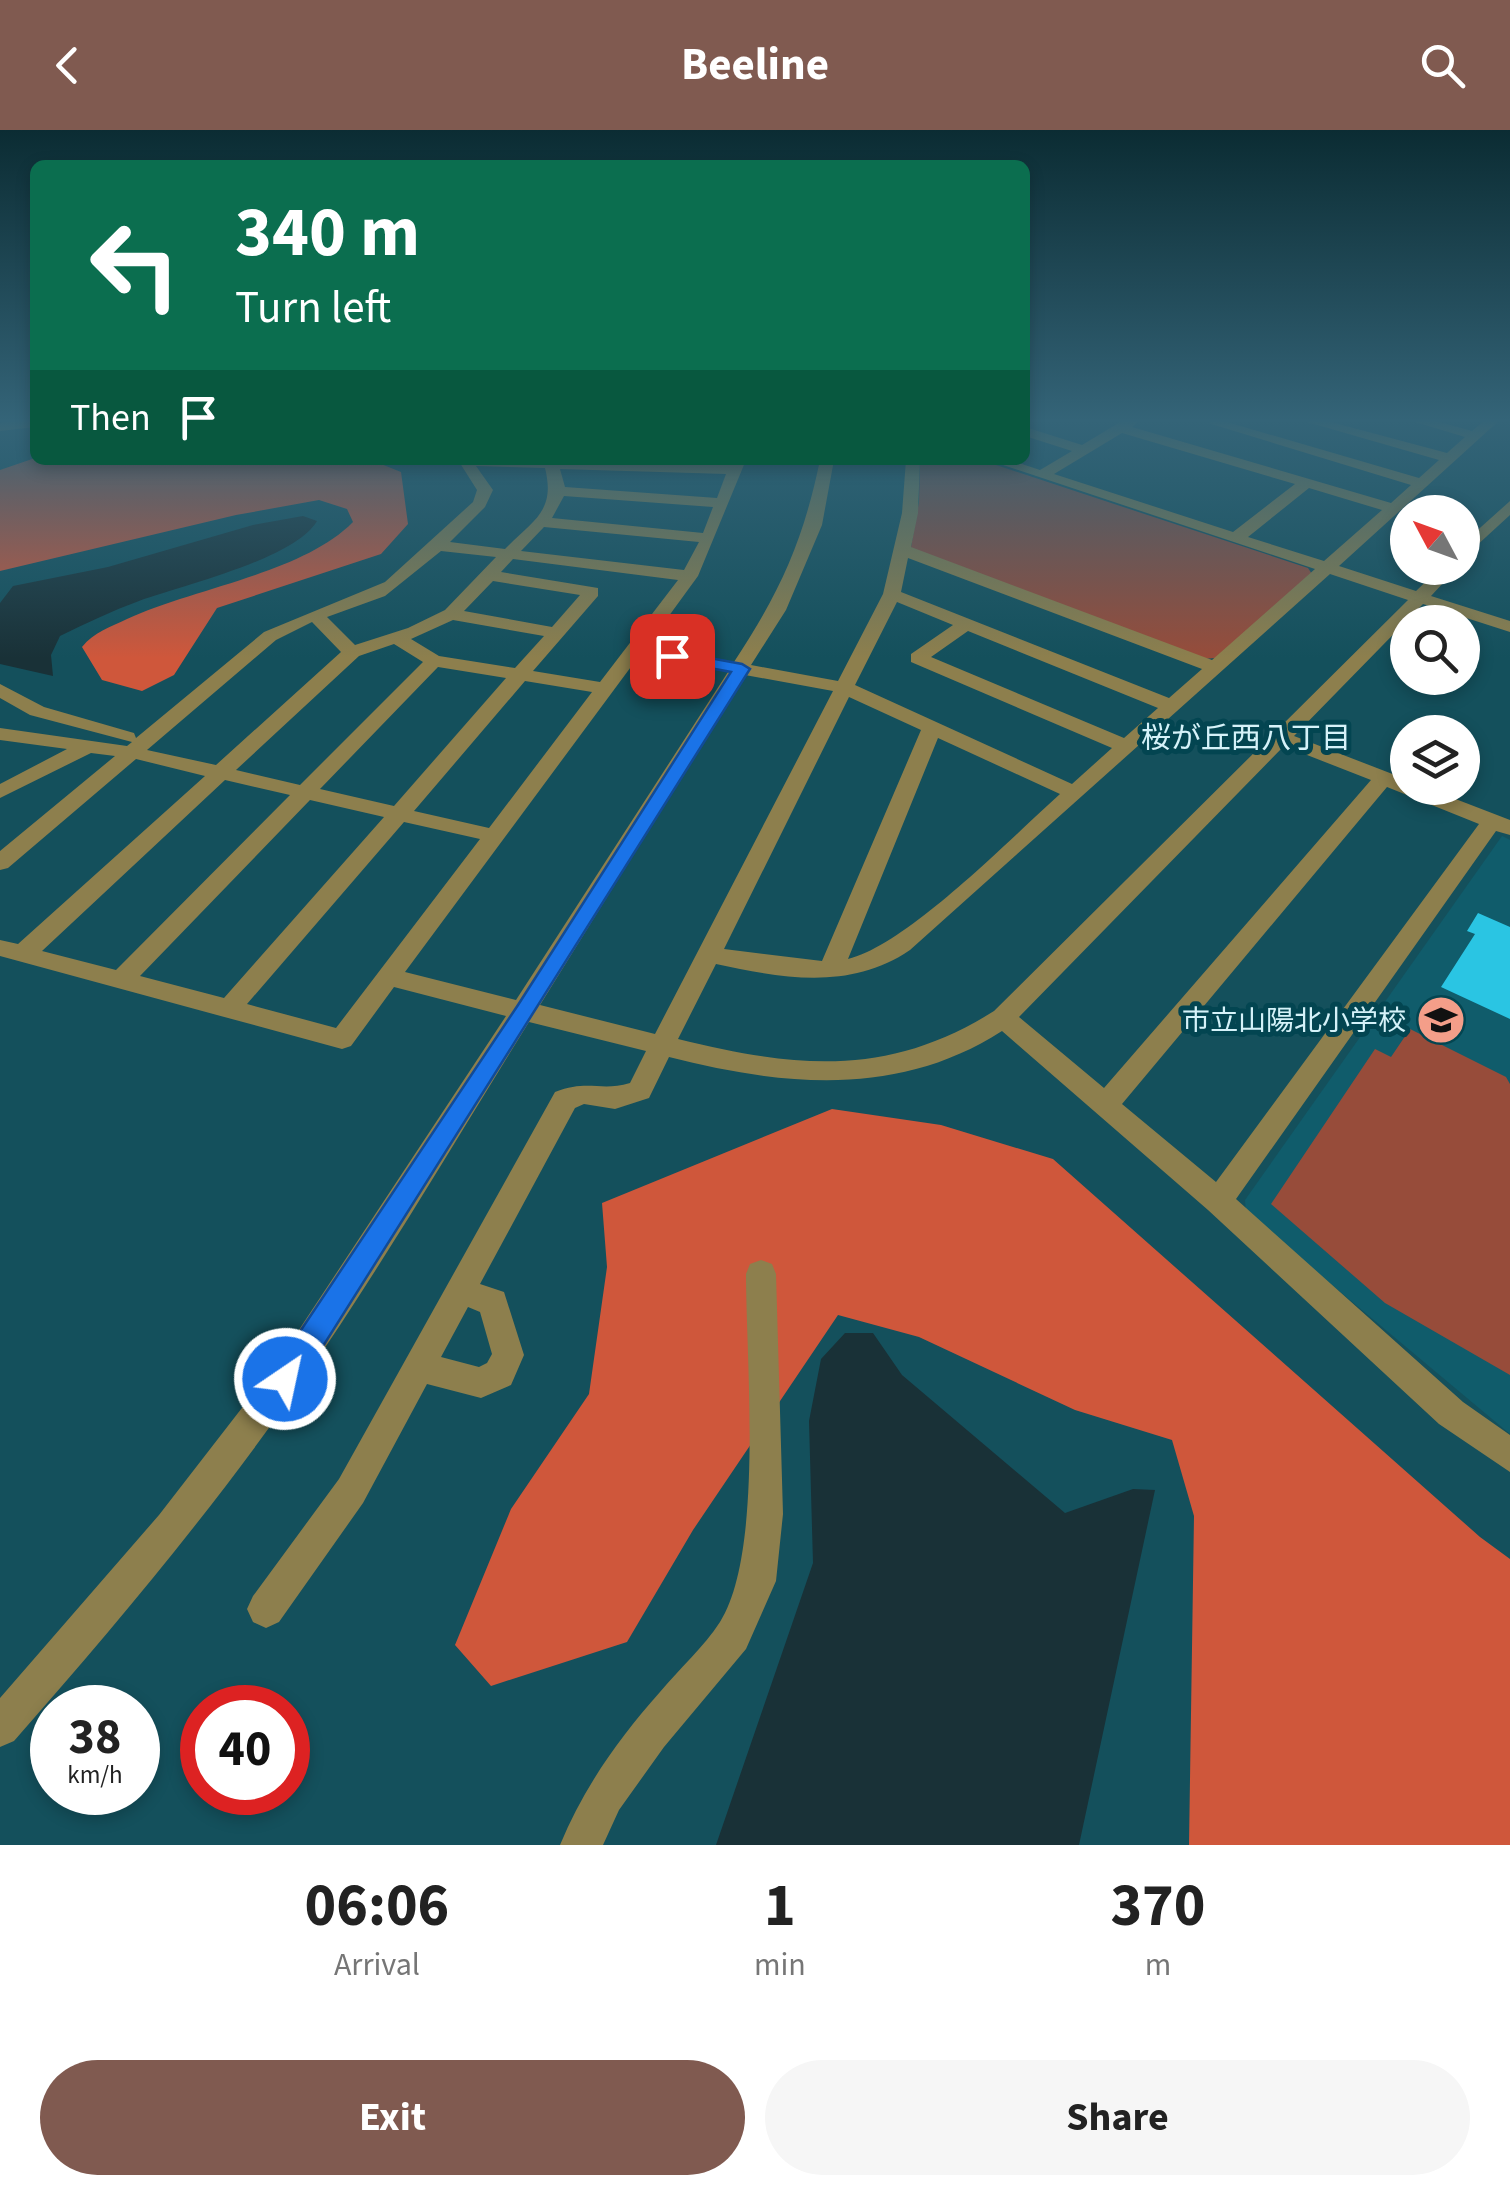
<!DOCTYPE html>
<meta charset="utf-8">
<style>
:root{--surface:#fff;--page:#f6f6f6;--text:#222;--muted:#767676;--accent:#805a50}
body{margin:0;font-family:"Source Sans 3","Noto Sans JP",sans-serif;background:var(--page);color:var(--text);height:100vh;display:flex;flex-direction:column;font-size:38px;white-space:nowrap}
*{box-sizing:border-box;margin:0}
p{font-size:32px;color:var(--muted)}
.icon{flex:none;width:55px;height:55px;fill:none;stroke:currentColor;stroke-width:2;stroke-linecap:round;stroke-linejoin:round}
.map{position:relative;height:1715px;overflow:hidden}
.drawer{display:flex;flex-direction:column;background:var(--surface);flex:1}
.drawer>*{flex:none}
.hud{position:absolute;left:30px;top:30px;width:1000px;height:305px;border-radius:15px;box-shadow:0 5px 15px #0003;background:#0b6e4f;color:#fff;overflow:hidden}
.needle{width:65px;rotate:311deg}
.controls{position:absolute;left:1390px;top:365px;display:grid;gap:20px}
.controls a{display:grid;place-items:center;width:90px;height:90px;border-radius:50%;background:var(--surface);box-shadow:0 5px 15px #0003;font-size:50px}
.speed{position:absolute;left:30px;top:1555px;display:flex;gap:20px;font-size:50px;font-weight:700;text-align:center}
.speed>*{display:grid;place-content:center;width:130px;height:130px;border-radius:50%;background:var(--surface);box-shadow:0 5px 15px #0003;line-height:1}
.speed small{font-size:25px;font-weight:400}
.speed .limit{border:15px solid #d22;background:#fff;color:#111}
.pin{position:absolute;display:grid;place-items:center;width:85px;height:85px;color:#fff;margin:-42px;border-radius:20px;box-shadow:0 5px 15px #0006}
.me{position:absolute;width:110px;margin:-55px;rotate:34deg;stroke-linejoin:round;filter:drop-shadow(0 0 8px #0008)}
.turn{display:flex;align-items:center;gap:35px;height:210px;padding:0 40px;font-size:45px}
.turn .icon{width:130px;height:130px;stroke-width:2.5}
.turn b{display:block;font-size:70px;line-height:85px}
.then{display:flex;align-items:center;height:95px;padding:0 40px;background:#0003;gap:20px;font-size:38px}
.eta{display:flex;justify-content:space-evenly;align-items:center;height:170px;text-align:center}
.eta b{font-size:60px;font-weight:700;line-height:70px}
.action{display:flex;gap:20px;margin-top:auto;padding:20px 40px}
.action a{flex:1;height:115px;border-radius:60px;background:var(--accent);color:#fff;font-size:40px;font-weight:700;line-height:115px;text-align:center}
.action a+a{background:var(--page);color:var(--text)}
header{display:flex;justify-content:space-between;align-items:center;height:130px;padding:0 40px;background:var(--accent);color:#fff;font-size:45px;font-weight:700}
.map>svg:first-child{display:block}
.built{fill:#105c6b}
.green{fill:#974c3a}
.forest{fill:#cf573b}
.water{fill:#193137}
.building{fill:#2ac5e3}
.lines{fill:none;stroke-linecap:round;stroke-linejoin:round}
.minor{fill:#8d7f4d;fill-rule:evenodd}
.route{fill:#1a73e8;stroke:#114b97;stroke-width:2.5}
.labels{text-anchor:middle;stroke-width:10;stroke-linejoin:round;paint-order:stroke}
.poi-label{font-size:28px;fill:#d5f2f9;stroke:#034551;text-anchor:end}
.neighbourhood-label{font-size:30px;fill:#d5f2f9;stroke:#034551}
</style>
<header><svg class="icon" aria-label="back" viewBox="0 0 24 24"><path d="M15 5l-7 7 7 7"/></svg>Beeline<svg class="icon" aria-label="search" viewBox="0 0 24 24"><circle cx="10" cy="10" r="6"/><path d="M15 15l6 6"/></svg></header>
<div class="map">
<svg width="1510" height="1715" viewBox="0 0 1510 1715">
<rect width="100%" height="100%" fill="#14505c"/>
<path class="built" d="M1502 706 1510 710V1304L1246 1083 1245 1070Z"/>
<path class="green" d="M920 330H981L1308 438 1312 444 1216 528 1203 529 915 421 911 417 919 372Z
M1410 899 1506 947 1510 954V1245L1385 1173 1271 1074 1375 919 1391 927Z"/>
<path class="forest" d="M35 328 371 330 401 342 408 394 381 424 217 478 174 545 142 561 102 550 82 517C94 502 110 497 127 489 194 458 303 443 353 392L347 379 319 370 236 385 0 441V340Z
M832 979 941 995 1053 1029 1480 1407 1510 1429V1715H1189L1194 1386 1172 1310 1075 1280 919 1207 838 1185 693 1400 627 1512 491 1556 455 1515 511 1379 589 1264 607 1137 602 1073Z"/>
<path class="water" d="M303 386 317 391C295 429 183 455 139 471 112 481 86 493 60 506L51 525 53 546 0 534V473L13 456 108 437 253 395Z
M845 1203H873L902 1245 1065 1383 1133 1359 1155 1360 1079 1715H716L813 1433 809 1291 821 1229Z"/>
<path class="building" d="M1478 783 1510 797V889L1441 857 1475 804 1467 801Z"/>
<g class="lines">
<path class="minor" d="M1127 288 1139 291 1132 297 1391 373 1411 355 1208 293 1220 290 1419 348 1439 330 1293 288H1316L1447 323 1465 307 1402 288H1425L1472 301 1487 288H1502L1339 436 1416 461 1440 438H1457L1431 466 1510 491V502L1423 474 1294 606 1408 650V658H1427L1510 690V705L1496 701 1236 1069 1463 1272 1510 1305V1342L1439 1294 1208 1080 1002 901C898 968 783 956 669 927L649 968 615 979 584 974 575 978 480 1154 504 1162 524 1225 511 1255 481 1268 427 1254 363 1373 279 1492 266 1498 253 1492 247 1479 253 1466 339 1349 555 962C589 949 600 962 630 953L646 921 529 892C455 1011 383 1134 303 1250 215 1377 116 1495 14 1611L0 1617V1568L159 1385 279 1230 506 886 394 857 351 916 342 919 0 826V810L18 814 205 646 136 629 8 738 0 740V721L115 626 91 623 0 668V654L67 619 0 610V598L127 616 132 612 30 585 0 568V554L44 577 134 603 136 608 264 502 385 452 473 372 477 360 458 330 730 335 732 330H746L698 446 647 516 734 532C780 462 803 412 820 330H834L822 395 786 480 751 535 838 551 883 464 902 383 906 330H920L918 383 911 417 1212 530 1315 439 988 330H1010L1040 340 1072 321 1025 306V297L1082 315ZM1122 303 1295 354 1233 402 1054 344ZM476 336 545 338C556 382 533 390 505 419L450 412 485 377 493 360ZM560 339 726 344 717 368 565 357ZM1309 358 1382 380 1324 431 1248 407ZM564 366 713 377 703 403 552 388ZM544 397 699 412 684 440 521 421ZM441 421 496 427 445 480 408 498 355 515 327 487 385 466ZM908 428 1202 539 1169 568 901 462ZM513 429 678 450 600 552 533 541 598 466V458L501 442ZM1330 444 1408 470 994 881C888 948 795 938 678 909L716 834C782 848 850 861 910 820ZM493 451 580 465 552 497 464 481ZM897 472 953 495 911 524V532L1112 618 1072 654 855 555ZM453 490 544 506 515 538 439 526 411 509ZM312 492 341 522 216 635 147 620 276 510ZM968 501 1158 578 1124 608 931 527ZM394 514 423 532 300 655 236 640 359 526ZM639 526 728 542 516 870 405 842ZM438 537 506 548 394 676 320 659ZM745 545 833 561 655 904 540 875ZM525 551 592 562 489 698 414 681ZM849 567 921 600 822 831 724 819ZM938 608 1060 664C1011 708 907 815 848 829ZM1284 616 1371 650 1104 958 1019 887ZM225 650 290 665 116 840 42 821ZM1387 657 1479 694 1216 1052 1122 974ZM310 670 384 687 224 868 140 846ZM404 692 480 709 336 898 247 874ZM468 1177 480 1182 492 1224 487 1233 479 1237 441 1227Z
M35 289V297L0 301V293Z
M1510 371V385L1462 429V414Z
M761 1130 772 1134 776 1144 783 1384 776 1451 746 1519 664 1617 619 1680 603 1715H560C584 1657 619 1608 660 1562 679 1539 704 1517 720 1492 764 1422 746 1231 746 1144L750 1134Z"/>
</g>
<linearGradient id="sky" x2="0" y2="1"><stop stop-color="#0b2c33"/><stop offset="0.55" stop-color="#346478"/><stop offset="1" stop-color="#346478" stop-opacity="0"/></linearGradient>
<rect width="1510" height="528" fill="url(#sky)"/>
<path class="route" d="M672 521 742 534 750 539 296 1259 285 1263 275 1259 270 1249 275 1239 518 875 731 542 666 530V523Z"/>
<defs>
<g id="school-disc" transform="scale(2.5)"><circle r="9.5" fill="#f49e89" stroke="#034551"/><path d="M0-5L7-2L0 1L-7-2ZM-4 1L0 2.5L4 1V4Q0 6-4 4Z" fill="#111"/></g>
</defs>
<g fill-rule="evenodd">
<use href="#school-disc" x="1441" y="890"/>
</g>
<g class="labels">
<g class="poi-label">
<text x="1406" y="900">市立山陽北小学校</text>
</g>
<g class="neighbourhood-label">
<text x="1246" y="618">桜が丘西八丁目</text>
</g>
</g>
</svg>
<div class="controls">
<a><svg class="needle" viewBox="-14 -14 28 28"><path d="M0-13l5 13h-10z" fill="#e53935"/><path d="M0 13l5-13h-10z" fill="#767676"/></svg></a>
<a><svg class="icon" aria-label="search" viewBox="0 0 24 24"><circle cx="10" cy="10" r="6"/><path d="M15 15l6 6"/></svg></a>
<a><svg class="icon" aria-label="layers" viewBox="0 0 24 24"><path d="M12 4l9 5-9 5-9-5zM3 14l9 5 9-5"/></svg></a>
</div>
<div class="speed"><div>38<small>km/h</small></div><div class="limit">40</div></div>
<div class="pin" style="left:672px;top:526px;background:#d93025"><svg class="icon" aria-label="arrive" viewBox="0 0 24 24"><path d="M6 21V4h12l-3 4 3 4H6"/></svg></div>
<svg class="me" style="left:285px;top:1249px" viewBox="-20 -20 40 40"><circle r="17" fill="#1a73e8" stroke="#fff" stroke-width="3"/><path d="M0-11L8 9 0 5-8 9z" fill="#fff"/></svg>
<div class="hud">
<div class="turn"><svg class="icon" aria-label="left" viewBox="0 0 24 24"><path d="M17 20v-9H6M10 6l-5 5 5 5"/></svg><div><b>340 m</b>Turn left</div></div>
<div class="then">Then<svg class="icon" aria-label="arrive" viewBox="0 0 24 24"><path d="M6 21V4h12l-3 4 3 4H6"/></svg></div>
</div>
</div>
<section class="drawer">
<div class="eta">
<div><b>06:06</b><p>Arrival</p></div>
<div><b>1</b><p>min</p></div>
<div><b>370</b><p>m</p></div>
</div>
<div class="action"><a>Exit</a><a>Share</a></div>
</section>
